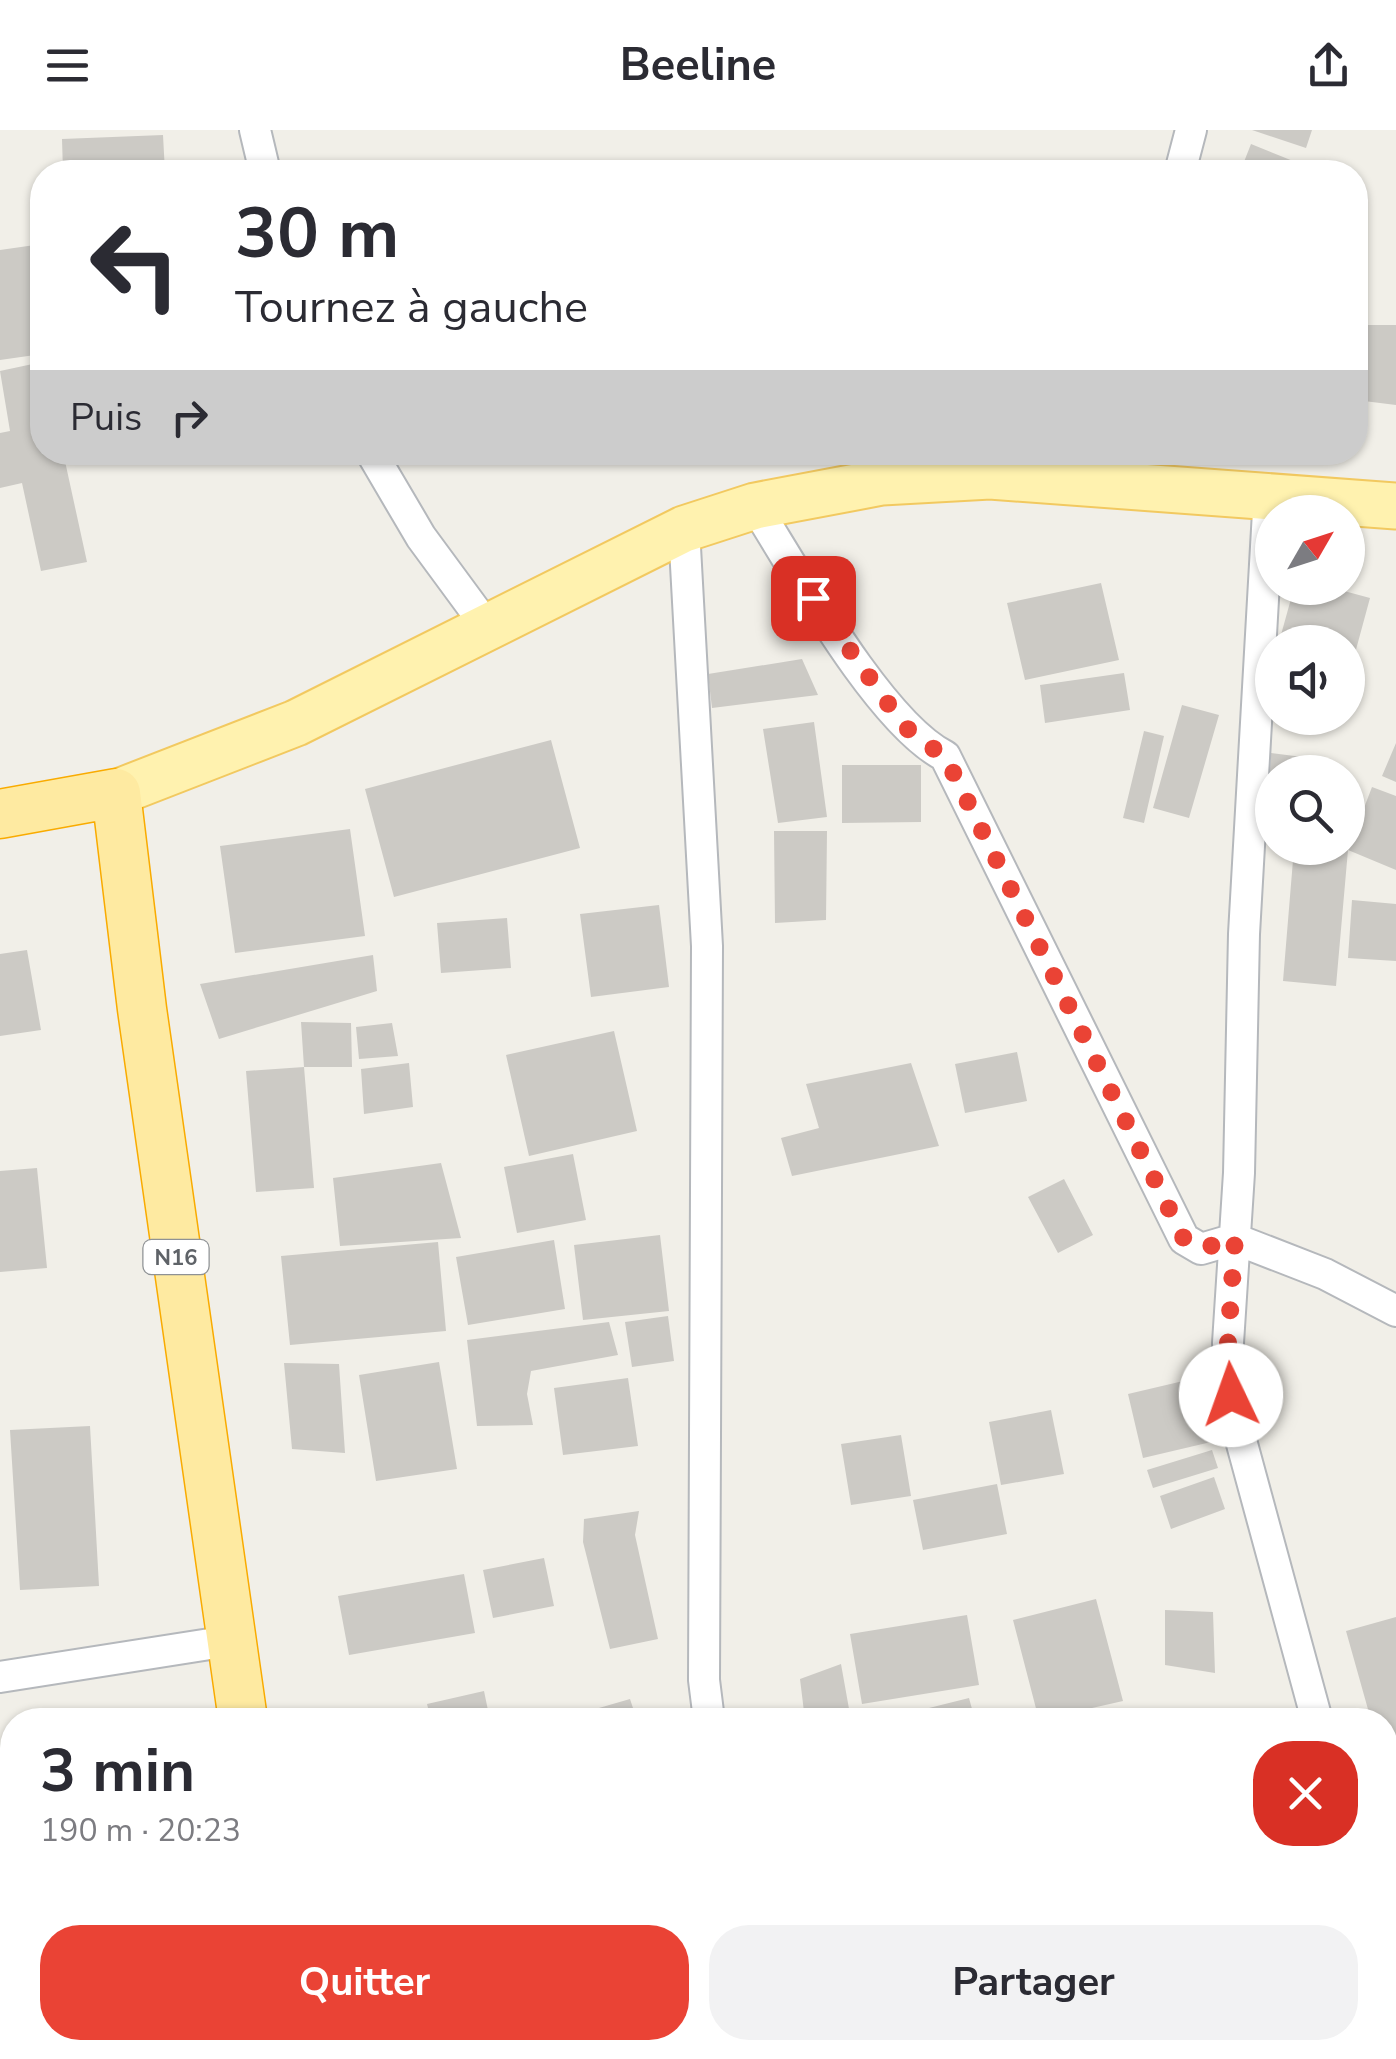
<!DOCTYPE html>
<html lang="fr">
<meta charset="utf-8">
<style>
:root{--surface:#fff;--page:#f2f2f3;--text:#2b2b33;--muted:#7c7c81;--accent:#ea4335}
body{margin:0;font-family:"Nunito Sans",sans-serif;background:var(--page);color:var(--text);height:100vh;display:flex;flex-direction:column;font-size:38px;white-space:nowrap}
*{box-sizing:border-box;margin:0}
p{font-size:32px;color:var(--muted)}
.icon{flex:none;width:55px;height:55px;fill:none;stroke:currentColor;stroke-width:2;stroke-linecap:round;stroke-linejoin:round}
.map{position:relative;flex:1;overflow:hidden}
.side{position:absolute;left:0px;top:1578px;width:1398px;height:352px;display:flex;flex-direction:column;background:var(--surface);border-radius:40px 40px 0 0;box-shadow:0 2px 8px #0004}
.side>*{flex:none}
.guide{position:absolute;left:30px;top:30px;width:1338px;height:305px;border-radius:40px;box-shadow:0 2px 8px #0004;background:#fff;color:var(--text);overflow:hidden}
.needle{width:65px;rotate:51deg}
.buttons{position:absolute;left:1255px;top:365px;display:grid;gap:20px}
.buttons a{display:grid;place-items:center;width:110px;height:110px;border-radius:50%;background:var(--surface);box-shadow:0 2px 8px #0004;font-size:50px}
.pin{position:absolute;display:grid;place-items:center;width:85px;height:85px;color:#fff;margin:-42px;border-radius:20px;box-shadow:0 5px 15px #0006}
.me{position:absolute;width:110px;margin:-55px;rotate:357deg;stroke-linejoin:round;filter:drop-shadow(0 0 8px #0008)}
.turn{display:flex;align-items:center;gap:35px;height:210px;padding:0 40px;font-size:45px}
.turn .icon{width:130px;height:130px;stroke-width:2.5}
.turn b{display:block;font-size:70px;line-height:85px}
.then{display:flex;align-items:center;height:95px;padding:0 40px;background:#0003;gap:20px;font-size:38px}
.round{display:grid;place-items:center;flex:none;width:105px;height:105px;border-radius:40px;background:var(--page)}
.headline{display:flex;align-items:center;justify-content:space-between;height:170px;padding:0 40px}
h1{font-size:60px;font-weight:700;line-height:75px}
.action{display:flex;gap:20px;margin-top:auto;padding:20px 40px}
.action a{flex:1;height:115px;border-radius:40px;background:var(--accent);color:#fff;font-size:40px;font-weight:700;line-height:115px;text-align:center}
.action a+a{background:var(--page);color:var(--text)}
header{display:flex;justify-content:space-between;align-items:center;height:130px;padding:0 40px;background:var(--surface);font-size:45px;font-weight:700}
.map>svg:first-child{display:block}
.building{fill:#cccac5}
.lines{fill:none;stroke-linecap:round;stroke-linejoin:round}
.minor-casing{stroke:#b5b8bc;stroke-width:34}
.primary-casing{stroke:#f2c960;stroke-width:49}
.trunk-casing{stroke:#f9ab00;stroke-width:51}
.minor{stroke:#fff;stroke-width:30}
.primary{stroke:#fff2af;stroke-width:45}
.trunk{stroke:#feeaa1;stroke-width:48}
.route{stroke:#ea4335;stroke-width:18;stroke-dasharray:0 32.4}
.labels{text-anchor:middle;stroke-width:8;stroke-linejoin:round;paint-order:stroke}
.shield{fill:#fff;stroke:#8f9295;stroke-width:2.5}
.shield-label{font-size:22px;font-weight:bold;fill:#5f6368}
</style>
<header><svg class="icon" aria-label="menu" viewBox="0 0 24 24"><path d="M4 6h16M4 12h16M4 18h16"/></svg>Beeline<svg class="icon" aria-label="share" viewBox="0 0 24 24"><path d="M12 15V3M7 8l5-5 5 5M5 13v7h14v-7"/></svg></header>
<div class="map">
<svg width="1396" height="1929" viewBox="0 0 1396 1929">
<rect width="100%" height="100%" fill="#f1efe8"/>
<path class="building" d="M1252 0H1312L1306 18Z
M163 5 165 42H63L62 9Z
M1251 14 1303 35 1300 42H1240Z
M35 115 42 159V224L0 230V120Z
M1355 195H1396V275L1356 270Z
M42 232V322H63L87 432 41 441 22 353 0 358V303L10 301 0 241Z
M1101 453 1119 530 1025 550 1007 473Z
M1294 458H1333L1370 468 1351 538 1348 512H1279Z
M802 529 818 565 712 578 708 544Z
M1124 543 1130 580 1045 593 1040 555Z
M1182 575 1219 585 1189 688 1153 678Z
M814 592 827 687 778 693 763 599Z
M1144 601 1164 606 1144 693 1123 688Z
M551 610 580 718 394 767 365 659Z
M1396 613V652L1382 646Z
M1271 623 1326 630 1324 642H1270Z
M842 635H921V692L842 693Z
M1270 646H1272V706L1266 704Z
M1372 657 1396 666V740L1348 720Z
M350 699 365 806 235 823 220 716Z
M774 701H827L826 790 775 793Z
M1294 718 1348 720 1336 856 1283 851Z
M1352 770 1396 774V831L1348 828Z
M659 775 669 857 591 867 580 784Z
M507 788 511 838 441 843 437 793Z
M27 820 41 900 0 906V824Z
M373 825 377 861 219 909 200 854Z
M301 892 351 893 352 937H304Z
M392 893 398 926 359 929 356 897Z
M614 901 637 1001 529 1026 506 925Z
M1017 922 1027 971 965 983 955 934Z
M409 933 413 977 364 984 361 939Z
M911 933 939 1016 792 1046 781 1008 819 998 806 954Z
M304 937 314 1058 256 1062 246 941Z
M573 1024 586 1090 517 1103 504 1037Z
M441 1033 461 1108 340 1116 333 1048Z
M37 1038 47 1138 0 1142V1041Z
M1064 1049 1093 1105 1058 1123 1028 1067Z
M660 1105 669 1181 583 1190 574 1115Z
M554 1110 565 1179 468 1195 456 1127Z
M438 1112 446 1201 290 1215 281 1126Z
M668 1186 674 1231 632 1237 625 1192Z
M609 1192 618 1225 531 1241 527 1264 533 1295 477 1296 467 1210Z
M439 1232 457 1339 376 1351 359 1245Z
M284 1233 339 1234 345 1323 292 1319Z
M628 1248 638 1316 563 1325 554 1258Z
M1196 1248 1211 1312 1143 1328 1128 1264Z
M1051 1280 1064 1344 1001 1355 989 1292Z
M90 1296 99 1456 20 1460 10 1300Z
M901 1305 911 1366 851 1375 841 1314Z
M1212 1320 1218 1338 1153 1358 1147 1340Z
M1214 1347 1225 1379 1171 1399 1160 1366Z
M997 1354 1007 1404 923 1420 913 1370Z
M639 1381 635 1405 658 1509 610 1519 583 1412 584 1389Z
M544 1428 554 1476 493 1488 483 1440Z
M464 1444 475 1503 349 1525 338 1466Z
M1096 1469 1123 1571 1039 1590 1013 1490Z
M1165 1480 1213 1482 1215 1543 1165 1535Z
M967 1485 979 1555 862 1574 850 1504Z
M1396 1487V1664L1392 1665 1385 1640V1590H1371L1346 1501Z
M841 1534 851 1590H805L800 1549Z
M484 1561 490 1590H431L427 1574Z
M969 1568 975 1590H885V1589Z
M630 1569 637 1590H561V1589Z
M1390 1889 1396 1897V1929H1349L1345 1925 1355 1918H1385V1893Z
M101 1918H160L161 1929H102Z
M827 1918H876L878 1929H829Z
M881 1918H945L948 1929H884Z
M1014 1918H1083L1085 1929H970L969 1924Z
M1133 1918H1251L1254 1929H1136Z
M1282 1918H1325L1300 1929H1288Z"/>
<g class="lines">
<g class="minor-casing">
<path id="minor" d="M255 0 265 42
M1180 42 1191 0
M371 322 421 407 488 498
M1127 354 1130 322
M1269 364 1244 804 1239 1043 1228 1213 1231 1265 1242 1314 1317 1590
M755 376C796 441 880 593 945 626L1184 1109 1201 1119 1235 1109 1325 1144 1396 1181
M684 399 707 816 704 1550 709 1590
M0 1547 229 1511
M1385 1716 1396 1713
M1385 1776 1396 1803
M782 1918 784 1929
M1095 1918 1098 1929
M507 1929 557 1918"/>
</g>
<g class="primary-casing">
<path id="primary" d="M116 663 296 593 684 399 755 376 882 352 990 346 1396 376"/>
</g>
<g class="trunk-casing">
<path id="trunk" d="M0 684 116 663 142 879 243 1590
M300 1918 302 1929"/>
</g>
<use href="#minor" class="minor"/>
<use href="#primary" class="primary"/>
<use href="#trunk" class="trunk"/>
</g>
<g class="lines">
<path class="route" d="M813 468 899 589 915 607 945 626 1184 1109 1201 1119 1235 1108 1228 1213 1231 1265"/>
</g>
<g class="labels">
<rect class="shield" x="143.5" y="1110" width="65" height="34" rx="8"/>
<g class="shield-label">
<text x="176" y="1135">N16</text>
</g>
</g>
</svg>
<div class="buttons">
<a><svg class="needle" viewBox="-14 -14 28 28"><path d="M0-13l5 13h-10z" fill="#e53935"/><path d="M0 13l5-13h-10z" fill="#7c7c81"/></svg></a>
<a><svg class="icon" aria-label="sound" viewBox="0 0 24 24"><path d="M4 9h4l5-4v14l-5-4H4zM17 9q2 3 0 6"/></svg></a>
<a><svg class="icon" aria-label="search" viewBox="0 0 24 24"><circle cx="10" cy="10" r="6"/><path d="M15 15l6 6"/></svg></a>
</div>
<div class="pin" style="left:813px;top:468px;background:#d93025"><svg class="icon" aria-label="arrive" viewBox="0 0 24 24"><path d="M6 21V4h12l-3 4 3 4H6"/></svg></div>
<svg class="me" style="left:1231px;top:1265px" viewBox="-20 -20 40 40"><circle r="19" fill="#fff"/><path d="M0-13L10 11 0 6-10 11z" fill="#ea4335"/></svg>
<div class="guide">
<div class="turn"><svg class="icon" aria-label="left" viewBox="0 0 24 24"><path d="M17 20v-9H6M10 6l-5 5 5 5"/></svg><div><b>30 m</b>Tournez à gauche</div></div>
<div class="then">Puis<svg class="icon" aria-label="right" viewBox="0 0 24 24"><path d="M7 20v-9h11M14 6l5 5-5 5"/></svg></div>
</div>
<section class="side">
<div class="headline"><div><h1>3 min</h1><p>190 m · 20:23</p></div><a class="round" style="background:#d93025;color:#fff"><svg class="icon" aria-label="close" viewBox="0 0 24 24"><path d="M6 6l12 12M18 6L6 18"/></svg></a></div>
<div class="action"><a>Quitter</a><a>Partager</a></div>
</section>
</div>
